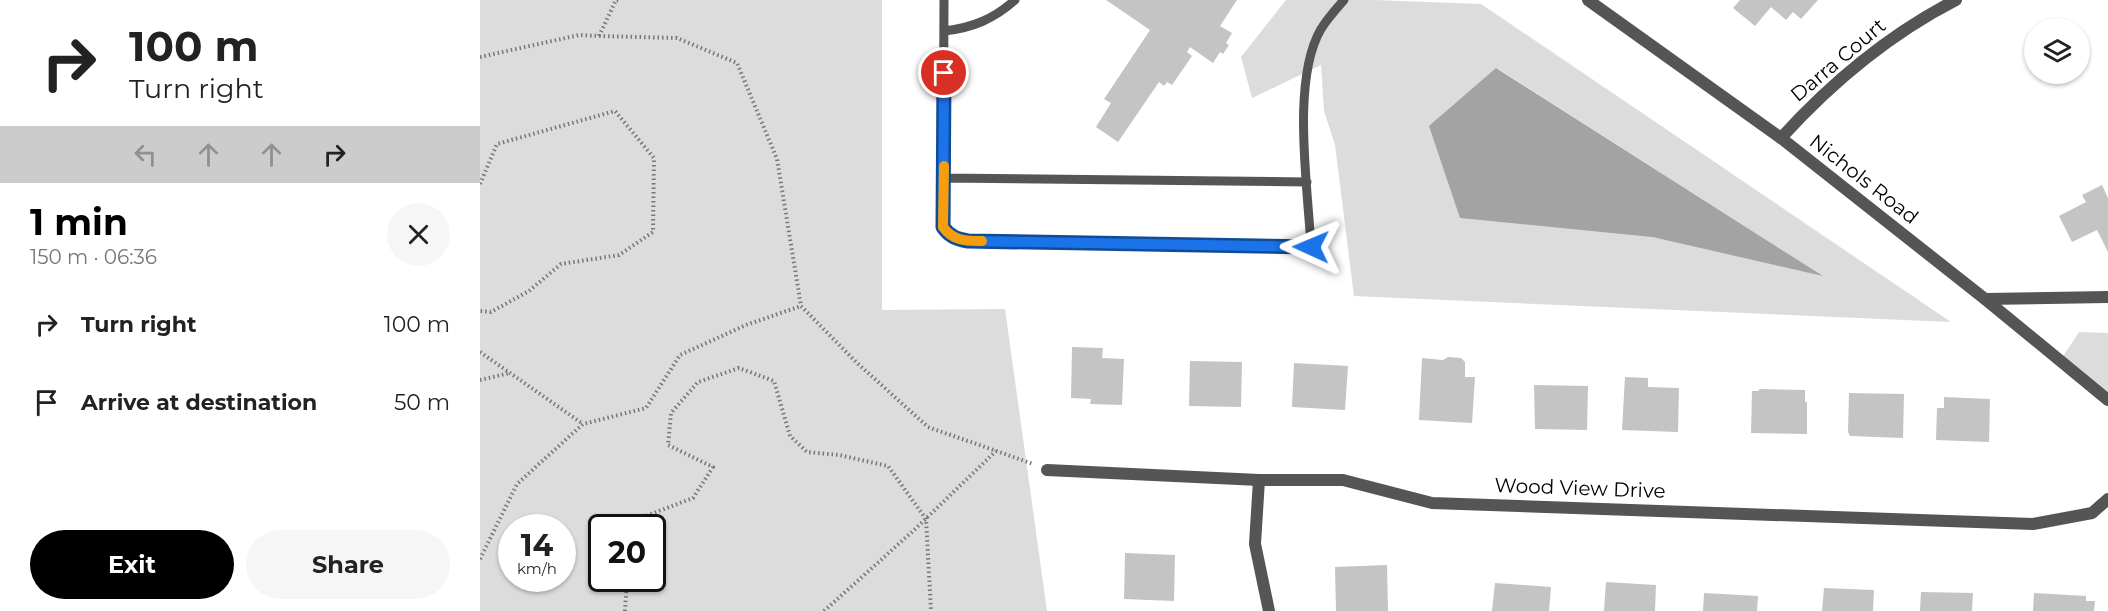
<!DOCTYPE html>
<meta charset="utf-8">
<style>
:root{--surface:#fff;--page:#f6f6f6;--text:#222;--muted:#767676;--accent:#000}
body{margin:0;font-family:Montserrat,sans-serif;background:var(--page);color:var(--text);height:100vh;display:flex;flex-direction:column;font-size:22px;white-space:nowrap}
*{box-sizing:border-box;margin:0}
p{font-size:20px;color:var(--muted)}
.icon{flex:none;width:33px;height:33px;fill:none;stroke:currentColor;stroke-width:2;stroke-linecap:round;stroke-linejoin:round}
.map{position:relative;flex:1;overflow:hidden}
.panel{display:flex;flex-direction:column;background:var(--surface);width:480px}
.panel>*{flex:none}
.guide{background:#fff;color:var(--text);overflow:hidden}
.buttons{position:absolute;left:1544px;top:18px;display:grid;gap:12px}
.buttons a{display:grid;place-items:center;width:66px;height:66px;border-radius:50%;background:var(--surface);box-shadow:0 2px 4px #0004;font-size:30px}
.speed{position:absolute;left:18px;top:514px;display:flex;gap:12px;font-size:30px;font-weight:700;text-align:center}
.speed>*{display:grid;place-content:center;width:78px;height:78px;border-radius:50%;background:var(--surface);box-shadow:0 2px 4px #0004;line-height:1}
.speed small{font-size:15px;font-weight:400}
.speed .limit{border:3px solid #111;border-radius:9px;background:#fff;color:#111}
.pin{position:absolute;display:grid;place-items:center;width:51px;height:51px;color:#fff;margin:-26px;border:3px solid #fff;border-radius:50%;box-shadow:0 2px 6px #0007}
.me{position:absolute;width:66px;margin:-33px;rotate:271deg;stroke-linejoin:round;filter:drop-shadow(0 0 4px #0008)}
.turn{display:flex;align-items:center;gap:21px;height:126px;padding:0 30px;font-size:27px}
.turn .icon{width:78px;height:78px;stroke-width:2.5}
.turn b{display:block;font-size:42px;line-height:51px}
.lanes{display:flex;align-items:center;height:57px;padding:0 30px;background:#0003;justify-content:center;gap:30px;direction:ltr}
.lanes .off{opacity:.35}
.round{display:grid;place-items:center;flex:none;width:63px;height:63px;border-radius:32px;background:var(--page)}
.head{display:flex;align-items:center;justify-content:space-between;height:102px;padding:0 30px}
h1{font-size:36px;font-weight:700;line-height:45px;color:var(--accent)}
.cta{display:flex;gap:12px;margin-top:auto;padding:12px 30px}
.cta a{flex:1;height:69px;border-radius:36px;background:var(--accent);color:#fff;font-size:24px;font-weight:700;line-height:69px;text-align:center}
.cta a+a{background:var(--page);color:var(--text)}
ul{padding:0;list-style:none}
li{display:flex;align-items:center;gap:18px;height:78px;padding:0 30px}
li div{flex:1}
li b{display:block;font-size:22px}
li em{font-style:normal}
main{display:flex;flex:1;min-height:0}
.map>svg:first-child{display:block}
.green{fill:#dcdcdc;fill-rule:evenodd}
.water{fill:#a3a3a3}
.building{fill:#c4c4c4}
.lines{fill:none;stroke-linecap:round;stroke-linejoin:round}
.path{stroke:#777;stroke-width:4;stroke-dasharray:1.5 3;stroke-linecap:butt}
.service{stroke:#555;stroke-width:9}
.minor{stroke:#555;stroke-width:12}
.tertiary{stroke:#555;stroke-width:12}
.route-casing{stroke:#114b97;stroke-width:15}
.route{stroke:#1a73e8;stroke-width:10}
.slow{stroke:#f59e0b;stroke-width:10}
.labels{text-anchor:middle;stroke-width:4.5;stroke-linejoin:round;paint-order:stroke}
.street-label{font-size:20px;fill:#000;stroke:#fff}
</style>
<main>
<section class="panel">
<div class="guide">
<div class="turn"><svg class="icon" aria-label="right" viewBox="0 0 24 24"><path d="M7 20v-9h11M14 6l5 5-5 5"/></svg><div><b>100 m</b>Turn right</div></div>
<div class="lanes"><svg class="icon off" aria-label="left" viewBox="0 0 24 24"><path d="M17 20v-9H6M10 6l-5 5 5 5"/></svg><svg class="icon off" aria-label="ahead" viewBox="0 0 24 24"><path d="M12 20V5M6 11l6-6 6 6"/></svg><svg class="icon off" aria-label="ahead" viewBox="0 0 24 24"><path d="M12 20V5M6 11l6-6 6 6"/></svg><svg class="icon" aria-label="right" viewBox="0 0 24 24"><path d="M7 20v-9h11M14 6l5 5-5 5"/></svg></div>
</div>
<div class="head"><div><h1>1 min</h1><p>150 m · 06:36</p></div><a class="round"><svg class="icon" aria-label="close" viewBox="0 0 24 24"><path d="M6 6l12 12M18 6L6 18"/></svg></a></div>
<ul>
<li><svg class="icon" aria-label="right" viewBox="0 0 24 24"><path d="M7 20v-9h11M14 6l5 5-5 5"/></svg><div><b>Turn right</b></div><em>100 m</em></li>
<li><svg class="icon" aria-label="arrive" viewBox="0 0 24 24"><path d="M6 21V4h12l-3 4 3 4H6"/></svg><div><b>Arrive at destination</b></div><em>50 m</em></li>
</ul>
<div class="cta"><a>Exit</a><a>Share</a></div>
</section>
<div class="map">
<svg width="1628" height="611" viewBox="0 0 1628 611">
<rect width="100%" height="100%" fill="#fff"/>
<path class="green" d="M0 0H402V310L525 309 567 611H0ZM32 528H82V579H32ZM122 528H172V579H122Z
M806 0H894L1001 4 1471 322 874 296 855 145 844 111 841 65 772 98 761 57ZM1017 68 1341 275 1172 237Z
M1599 332 1628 333V400L1580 361Z"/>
<path class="water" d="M1016 68 1343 276 1172 237 980 218 949 126Z"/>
<path class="building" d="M626 0H757L740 26 752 33 746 43 749 45 743 54 740 52 733 63 710 47 707 52 712 56 692 85 687 82 684 86 679 82 638 142 616 127 631 103 624 99 670 30Z
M1260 0H1338L1321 19 1313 12 1306 20 1291 7 1275 26 1253 8Z
M1622 185 1628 198V252L1617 230 1592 242 1579 216 1606 202 1602 195Z
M592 347 623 348 622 358 644 359 642 405 610 404 611 399 591 398Z
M968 357 981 358 985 362V377H995L992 423 939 420 942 358 963 360Z
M710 361 762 362 761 407 709 406Z
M814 363 868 366 865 410 812 407Z
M1145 377 1168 378V387L1199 388 1198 432 1142 430Z
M1054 385 1108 386 1107 430 1055 429Z
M1280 389 1325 390V402H1327V434L1271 433 1272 391H1278Z
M1369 393 1424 394 1423 438 1370 436 1368 432Z
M1464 397 1510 399 1509 442 1456 440 1457 408H1464Z
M645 553 695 555 694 601 644 599Z
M907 565 908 611H856L855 567Z
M1126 582 1176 585 1175 611H1124Z
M1015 583 1071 587 1069 611H1012Z
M1344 588 1394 590 1393 611H1342Z
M1441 592 1493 593 1492 611H1440Z
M1224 593 1278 596 1277 611H1223Z
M1554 593 1606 596V601H1615L1614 611H1553Z"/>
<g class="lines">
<path class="path" d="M119 36 136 0H139
M0 57 99 35 119 36 197 38 257 63 297 159 321 306 376 362 448 427 553 464
M0 184 17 144 135 111 174 158 173 232 139 255 81 264 49 291 11 312 0 311
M0 352 103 424
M0 380 30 373
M161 528 166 516 213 498 233 467 188 445 191 413 218 382 259 368 294 381 310 436 327 452 359 455 408 466 446 519 451 611
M0 559 37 484 103 424 166 408 200 355 266 325 321 306
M145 611 147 579
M344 611 432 532 516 451"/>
<path class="service" d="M464 0 463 227C470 237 477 239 488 241L831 247C828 188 811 80 841 29 847 19 856 9 864 0
M464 31C492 28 514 19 535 0
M464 178 827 182"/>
<path class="minor" d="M1301 138C1351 83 1410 34 1476 0
M1505 299 1628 297
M567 470 779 480H863L952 503 1553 524 1612 513 1628 499
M779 480 775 544 789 611"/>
<path class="tertiary" d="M1108 0 1301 138 1505 299 1628 400"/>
</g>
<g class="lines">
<g class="route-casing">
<path id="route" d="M464 73 463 227C470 237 477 239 488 241L831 247"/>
</g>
<use href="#route" class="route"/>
<path class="slow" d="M464 166 463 227C473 241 486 241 502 241"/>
</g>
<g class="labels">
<g class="street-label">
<text transform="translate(1358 60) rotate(-40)" y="7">Darra Court</text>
<text transform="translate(1384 179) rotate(38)" y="7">Nichols Road</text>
<text transform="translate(1100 488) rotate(2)" y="7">Wood View Drive</text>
</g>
</g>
</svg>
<div class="buttons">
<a><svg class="icon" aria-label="layers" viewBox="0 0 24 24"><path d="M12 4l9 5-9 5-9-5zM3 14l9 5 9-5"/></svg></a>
</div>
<div class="speed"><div>14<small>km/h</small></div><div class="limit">20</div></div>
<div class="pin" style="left:464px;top:73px;background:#d93025"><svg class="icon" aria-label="arrive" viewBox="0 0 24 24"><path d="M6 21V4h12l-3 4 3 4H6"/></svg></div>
<svg class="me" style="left:831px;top:247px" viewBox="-20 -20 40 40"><path d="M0-17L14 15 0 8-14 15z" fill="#1a73e8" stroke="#fff" stroke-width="4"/></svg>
</div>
</main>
